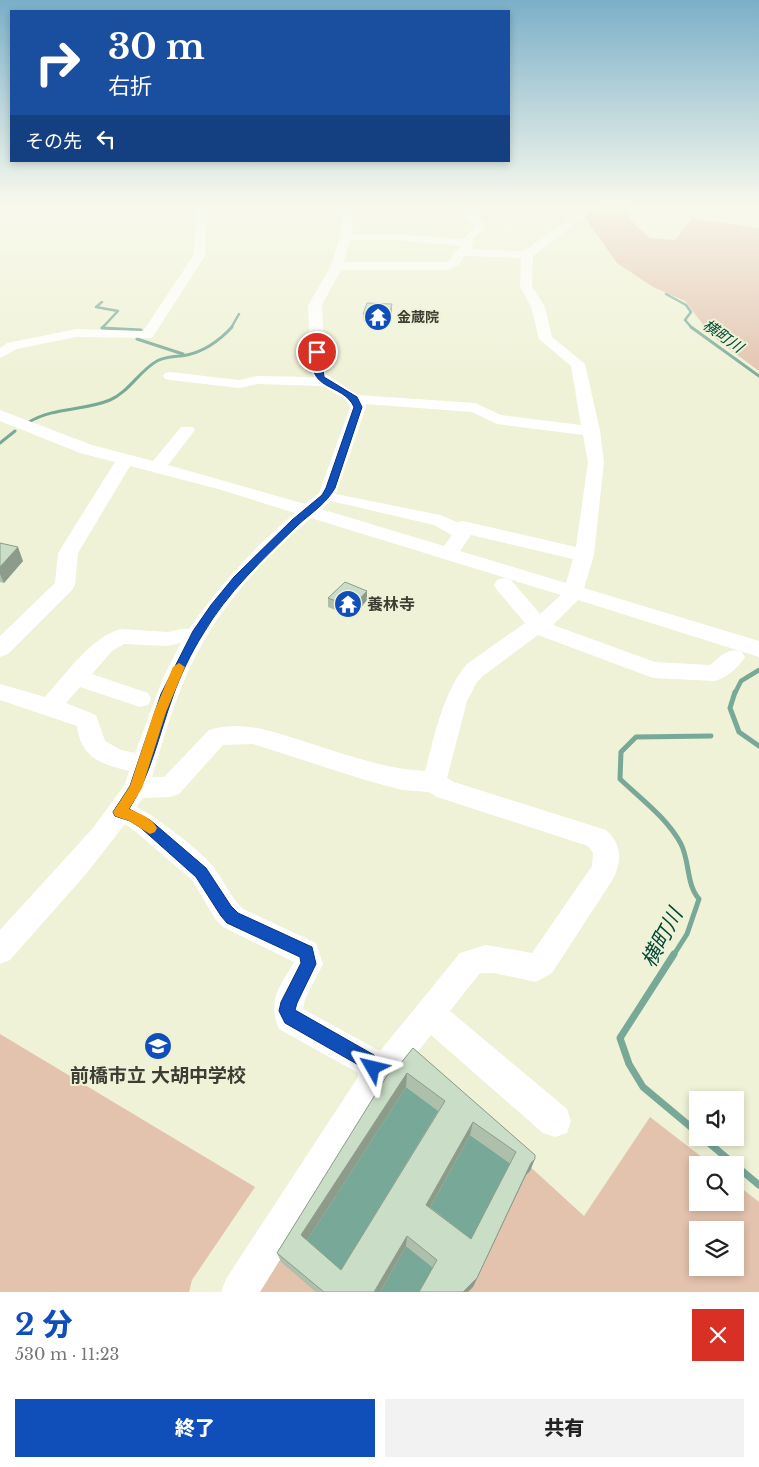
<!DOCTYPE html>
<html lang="ja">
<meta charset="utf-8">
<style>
:root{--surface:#fff;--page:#f2f2f2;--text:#222;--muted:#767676;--accent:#104eb9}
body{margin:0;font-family:"Libre Baskerville","Noto Sans JP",serif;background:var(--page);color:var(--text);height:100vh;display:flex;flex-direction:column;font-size:19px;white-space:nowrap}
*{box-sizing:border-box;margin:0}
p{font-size:16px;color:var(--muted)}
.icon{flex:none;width:28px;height:28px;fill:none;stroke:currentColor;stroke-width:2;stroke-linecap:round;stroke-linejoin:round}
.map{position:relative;height:1292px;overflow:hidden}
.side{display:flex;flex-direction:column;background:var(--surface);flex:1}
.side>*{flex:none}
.guide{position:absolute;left:10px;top:10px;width:500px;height:152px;border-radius:0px;box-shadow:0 2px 8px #0003;background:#1a4fa0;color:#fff;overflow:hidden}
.tools{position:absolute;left:689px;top:1091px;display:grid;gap:10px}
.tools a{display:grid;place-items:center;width:55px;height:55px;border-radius:0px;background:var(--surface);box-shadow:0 2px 8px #0003;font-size:25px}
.pin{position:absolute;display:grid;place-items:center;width:42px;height:42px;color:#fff;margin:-21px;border:2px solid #fff;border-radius:50%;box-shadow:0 1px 5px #0007}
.me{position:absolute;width:55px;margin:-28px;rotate:307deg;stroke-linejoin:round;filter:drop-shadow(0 0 4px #0008)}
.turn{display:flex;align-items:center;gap:18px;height:105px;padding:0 15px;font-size:22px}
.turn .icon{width:65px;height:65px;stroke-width:2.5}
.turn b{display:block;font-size:35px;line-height:42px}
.then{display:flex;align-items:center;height:48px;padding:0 15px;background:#0003;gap:10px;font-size:19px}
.round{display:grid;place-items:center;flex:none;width:52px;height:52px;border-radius:0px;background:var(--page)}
.head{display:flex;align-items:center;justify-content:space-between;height:85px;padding:0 15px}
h1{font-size:30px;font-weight:800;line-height:38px;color:var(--accent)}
.cta{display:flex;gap:10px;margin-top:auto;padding:10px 15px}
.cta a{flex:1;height:58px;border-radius:0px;background:var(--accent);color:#fff;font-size:20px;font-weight:800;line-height:58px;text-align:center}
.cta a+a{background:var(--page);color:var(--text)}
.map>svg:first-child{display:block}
.green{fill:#e3c2ae;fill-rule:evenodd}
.water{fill:#78a898}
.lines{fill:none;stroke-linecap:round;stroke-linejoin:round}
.stream-far4{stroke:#78a898;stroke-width:2.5}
.stream-far3{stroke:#78a898;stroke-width:3}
.stream-far2{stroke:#78a898;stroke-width:4.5}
.stream-far1{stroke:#78a898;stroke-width:5}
.stream{stroke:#78a898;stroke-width:7}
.minor{fill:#fff;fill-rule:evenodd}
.wall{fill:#aebfab;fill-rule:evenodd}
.shaded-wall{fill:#8d9b8b}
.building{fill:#cadec7;stroke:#8d9b8b;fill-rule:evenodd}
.route{fill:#104eb9;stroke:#0a3378}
.slow{fill:#f59e0b}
.labels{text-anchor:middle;stroke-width:4;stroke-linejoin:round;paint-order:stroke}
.far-poi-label{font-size:14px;font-weight:bold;fill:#3d3e33;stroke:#eff2d6;text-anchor:start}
.far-water-label{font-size:15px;font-style:italic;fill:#004838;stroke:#eff2d6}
.poi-label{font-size:16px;font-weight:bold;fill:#3d3e33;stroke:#eff2d6;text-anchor:start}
.near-poi-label{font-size:19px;font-weight:bold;fill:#3d3e33;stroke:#eff2d6}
.near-water-label{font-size:21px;font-style:italic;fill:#004838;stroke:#eff2d6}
</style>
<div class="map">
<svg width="759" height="1292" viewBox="0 0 759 1292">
<rect width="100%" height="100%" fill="#eff2d6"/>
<path class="green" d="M592 203H637L629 209V219L650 238 675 240 692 218 759 228V371L702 329V323L685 301 653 287 617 263 581 212Z
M0 1034 255 1187 192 1280 189 1292H0Z
M408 1055 584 1216 650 1117 712 1165H698V1202H735V1183L759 1202V1292H255ZM698 1230H735V1268H698Z"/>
<path class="water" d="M406 1087 443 1114 343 1280 304 1245Z
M470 1135 511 1164 467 1249 425 1216Z
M406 1246 435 1269 422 1292H380Z"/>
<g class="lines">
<path class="stream-far4" d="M666 294 686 305 691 312 685 320 692 328
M102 302 96 307 118 311 102 328H105
M231 328 239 314"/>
<path class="stream-far3" d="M103 327 102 328 141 330 137 339 183 354
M691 327 759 376
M29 422C54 407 84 411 110 400 129 392 139 371 157 361 166 356 177 357 187 355 205 351 220 340 232 327
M0 443 15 431"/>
<path class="stream-far2" d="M735 693 741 681 759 670"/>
<path class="stream-far1" d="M735 692 730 708 739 732 759 746
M673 956 687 934 699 899C686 884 690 862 681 844 667 818 641 799 620 779L621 752 636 737 711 736"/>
<path class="stream" d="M674 954 620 1038 629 1064 643 1087 698 1133
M703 1138 759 1185"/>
<path class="minor" d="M198 203H208L205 256 152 338 76 337 17 349 0 358V348L7 343 76 329 143 331 193 256Z
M343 203H353L352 234H396L463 239 473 229V223L447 203H459L485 222 484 230 474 238 471 249 524 251 591 203H603L533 256 532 286 545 307 552 337 585 364 600 431 604 462 594 555 584 588 759 641V657L578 600 553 625 655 662 710 665C721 656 728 647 742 652L745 657C739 667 726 678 715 681L653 678 538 635 483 676 477 682 467 701 447 778 454 782 606 830C622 844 622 862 613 879L552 973 536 982 494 973H480L450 1011 567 1109 571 1121 567 1133 555 1137 543 1133 431 1035 394 1082 386 1087 380 1099 260 1292H221L226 1279 358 1077V1073L279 1029C267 999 280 987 294 962L223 927 216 920 192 880 136 832 125 824 86 874 10 960 0 964V930L93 828 125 784 129 771C101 764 81 758 77 726L0 700V684L45 697C66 674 91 637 121 629L168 632 180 629H189C219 586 255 546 295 513L218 489 130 466 78 553 75 585 72 590 8 654 0 657V636L55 583 58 553 115 462 80 453 0 421V410L92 445 153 461 181 427H193L195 430 168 465 305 504 319 493 321 488 350 407 346 400 323 386 257 384 239 388 170 380 165 379 163 376 165 373 170 372 239 380 257 376 314 377 311 372 308 305 331 266 341 231ZM350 240H396L460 246 459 250 455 251 450 260 446 262H344ZM464 256 521 258 520 286 531 307 539 339 571 366 581 425 501 415 475 403 358 395 327 375 325 372 322 305 341 270H448L459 265ZM365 404 472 412 497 424 583 435 588 462 576 547 463 521 457 522 440 515 336 494 366 407ZM331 501 434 525 452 535 444 546 321 509ZM311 518 561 595 540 614 511 580 504 578 497 580 494 585 497 590 525 623 467 664C442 694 435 735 425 771 385 769 347 755 309 743 277 733 243 719 209 730L164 777H152C162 744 171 711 185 679 211 616 259 562 311 518ZM471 535 573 559 566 583 460 551ZM181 643 163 678 135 753 121 750 105 741 96 715 66 703 80 687 140 707 148 705 151 699 148 693 92 674 112 651 124 644 168 646ZM253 744 365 780 402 790 429 792 437 797 588 846 593 853 592 866 532 953 486 945 460 953 380 1051 303 1009 305 999 323 964 316 943 243 909C229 896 223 878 211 864 200 851 152 813 136 807L143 798 170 797 179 794 223 745Z"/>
</g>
<path class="wall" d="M392 304V313L389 324 364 322 363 314Z
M0 543 23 561 4 583 0 582Z
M367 591V600L353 617 328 607V598Z
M413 1048 535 1155 530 1171 526 1175 473 1287 432 1267 406 1246 380 1292H316L281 1262 277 1253 396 1069ZM406 1087 438 1111 341 1270 307 1240ZM470 1135 510 1163 471 1239 430 1207Z"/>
<path class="shaded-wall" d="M392 304V313L389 324V316Z
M18 547 23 561 4 583 0 574V567Z
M367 591V600L353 617 352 607Z
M407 1073 406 1087 304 1245 301 1235Z
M473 1122 470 1135 425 1216 426 1205Z
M535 1159 530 1171 526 1175 473 1287 468 1292H463L531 1163Z
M407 1236 406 1246 380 1292H374Z"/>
<path class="building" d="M367 303 392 304 389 316 363 314Z
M0 543 18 547 0 567Z
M345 582 367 591 352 607 328 598Z
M413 1048 535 1155V1159L531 1163 477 1278 463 1292H419L437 1260 407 1236 374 1292H324L277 1253 388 1074 396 1069ZM407 1073 445 1101 341 1270 301 1235ZM473 1122 516 1152 471 1239 426 1205Z"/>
<linearGradient id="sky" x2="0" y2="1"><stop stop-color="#7bafc8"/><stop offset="0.53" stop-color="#f8f9ed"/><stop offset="1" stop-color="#f8f9ed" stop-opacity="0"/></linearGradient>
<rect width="759" height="384" fill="url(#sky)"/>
<path class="route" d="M315 350 321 352 324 377 357 397 362 407 335 488C326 504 311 513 298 525 263 559 227 593 203 634 191 653 180 676 173 696 159 734 151 775 129 809L150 820 206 868 231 906 238 913 312 947 316 964 297 1003 295 1010 374 1055 382 1068 379 1074 373 1076 367 1074 362 1067 285 1023 279 1011 281 1002 301 963 300 957 227 923 221 916 196 877 141 828 130 821 115 816 113 812 130 786 161 694 193 631 211 605 234 577 292 520 322 495 326 488 354 407C343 382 303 392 315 350Z"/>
<path class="slow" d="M179 663 185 667 166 712 142 788 129 809C139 813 152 818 157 828L155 832 150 834 129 821 115 816 113 812 130 786 154 712 173 667Z"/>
<defs>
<g id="temple-disc" transform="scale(1.4375)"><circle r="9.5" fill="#104eb9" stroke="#eff2d6"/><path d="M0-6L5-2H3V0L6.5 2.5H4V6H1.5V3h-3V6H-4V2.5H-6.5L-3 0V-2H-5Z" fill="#fff"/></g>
<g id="school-disc" transform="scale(1.4375)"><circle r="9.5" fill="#104eb9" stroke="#eff2d6"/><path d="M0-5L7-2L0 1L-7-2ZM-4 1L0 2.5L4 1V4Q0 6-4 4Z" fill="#fff"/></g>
</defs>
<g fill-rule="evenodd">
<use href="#temple-disc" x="378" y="317"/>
<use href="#temple-disc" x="348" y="604"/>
<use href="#school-disc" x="158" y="1046"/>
</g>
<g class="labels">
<g class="far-poi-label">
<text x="397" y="322">金蔵院</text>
</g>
<g class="far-water-label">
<text transform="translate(723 336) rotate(35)" y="5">横町川</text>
</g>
<g class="poi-label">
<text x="367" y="610">養林寺</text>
</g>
<g class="near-poi-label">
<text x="158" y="1082">前橋市立 大胡中学校</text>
</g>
<g class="near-water-label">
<text transform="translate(662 938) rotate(-62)" y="7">横町川</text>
</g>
</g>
</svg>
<div class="tools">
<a><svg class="icon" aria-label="sound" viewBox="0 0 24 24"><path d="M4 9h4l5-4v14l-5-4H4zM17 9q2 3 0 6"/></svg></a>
<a><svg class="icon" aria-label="search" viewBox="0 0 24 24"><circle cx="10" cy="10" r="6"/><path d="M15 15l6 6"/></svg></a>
<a><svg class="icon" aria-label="layers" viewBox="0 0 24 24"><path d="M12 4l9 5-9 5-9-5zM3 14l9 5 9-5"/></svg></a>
</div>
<div class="pin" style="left:317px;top:352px;background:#d93025"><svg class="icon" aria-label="arrive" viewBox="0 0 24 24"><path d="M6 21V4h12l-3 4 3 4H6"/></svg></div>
<svg class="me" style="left:373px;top:1068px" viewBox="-20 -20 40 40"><path d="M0-17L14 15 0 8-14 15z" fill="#104eb9" stroke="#fff" stroke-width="4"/></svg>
<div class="guide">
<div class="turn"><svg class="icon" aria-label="right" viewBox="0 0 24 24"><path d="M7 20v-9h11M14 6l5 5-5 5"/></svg><div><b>30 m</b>右折</div></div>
<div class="then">その先<svg class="icon" aria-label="left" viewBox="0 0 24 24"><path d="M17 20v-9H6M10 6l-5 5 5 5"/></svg></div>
</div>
</div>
<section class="side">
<div class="head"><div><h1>2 分</h1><p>530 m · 11:23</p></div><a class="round" style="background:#d93025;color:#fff"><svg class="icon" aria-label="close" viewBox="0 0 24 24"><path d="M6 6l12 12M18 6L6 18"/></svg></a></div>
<div class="cta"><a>終了</a><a>共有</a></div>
</section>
